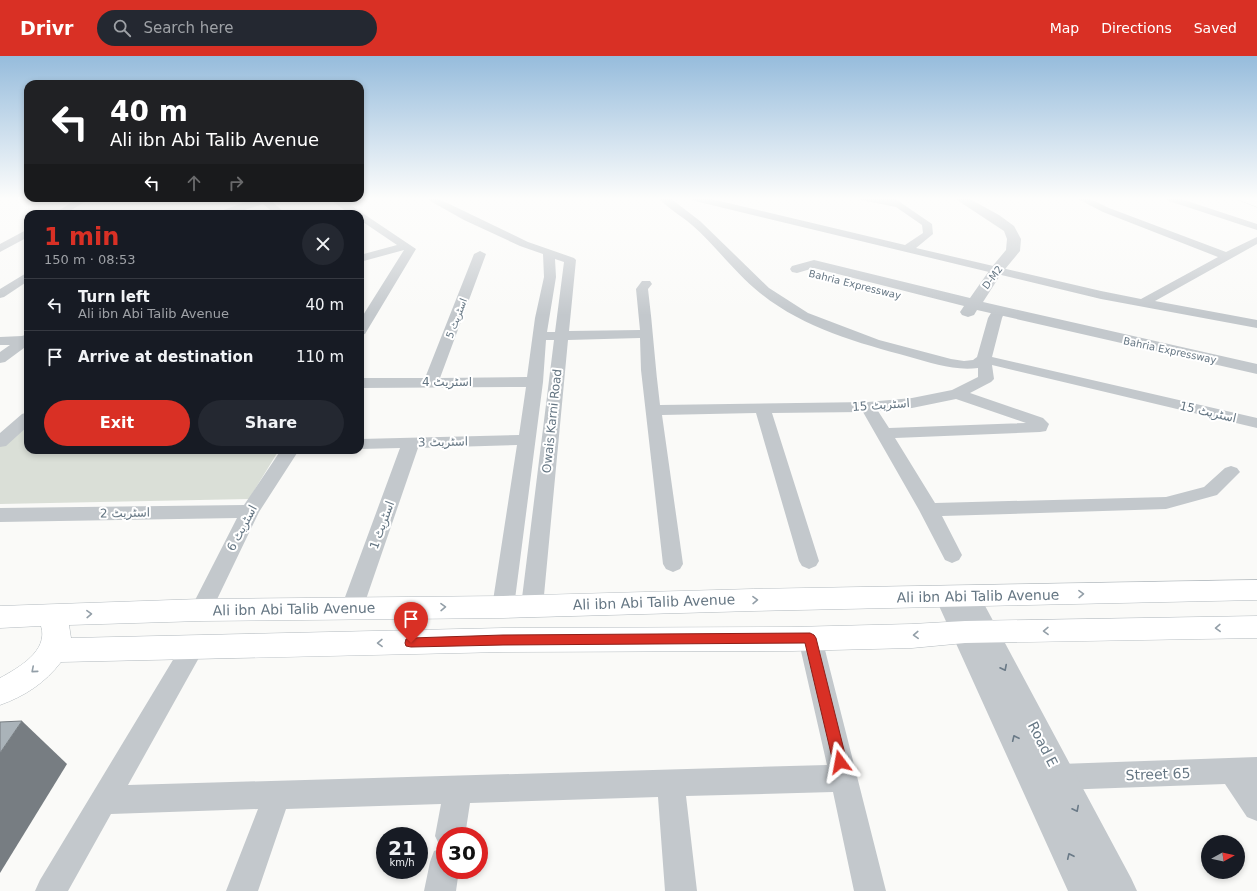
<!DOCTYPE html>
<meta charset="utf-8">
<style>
:root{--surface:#171b24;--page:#242831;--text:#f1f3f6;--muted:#9ea1a6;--line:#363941;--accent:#d93025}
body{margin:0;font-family:"DejaVu Sans",Vazirmatn,sans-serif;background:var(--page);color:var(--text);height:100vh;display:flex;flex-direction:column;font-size:15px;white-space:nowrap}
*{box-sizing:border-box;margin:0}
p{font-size:13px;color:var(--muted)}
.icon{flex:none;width:22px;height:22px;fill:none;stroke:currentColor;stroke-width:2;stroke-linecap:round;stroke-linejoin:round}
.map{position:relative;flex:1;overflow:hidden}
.drawer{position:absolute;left:24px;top:154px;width:340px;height:244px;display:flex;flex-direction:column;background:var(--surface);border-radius:12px;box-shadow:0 2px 6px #0003}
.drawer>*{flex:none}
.top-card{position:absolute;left:24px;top:24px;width:340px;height:122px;border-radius:12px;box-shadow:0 2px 6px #0003;background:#202124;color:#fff;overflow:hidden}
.needle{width:26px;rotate:82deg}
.buttons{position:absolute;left:1201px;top:779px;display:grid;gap:8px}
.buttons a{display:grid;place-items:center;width:44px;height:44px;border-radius:50%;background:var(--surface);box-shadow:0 2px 6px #0003;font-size:20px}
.speed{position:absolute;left:376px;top:771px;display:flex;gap:8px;font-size:20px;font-weight:700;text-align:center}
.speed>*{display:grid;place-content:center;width:52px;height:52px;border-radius:50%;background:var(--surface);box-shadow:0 2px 6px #0003;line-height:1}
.speed small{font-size:10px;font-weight:400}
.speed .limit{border:6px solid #d22;background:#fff;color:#111}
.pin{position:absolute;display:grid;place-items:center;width:34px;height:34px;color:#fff;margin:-41px -17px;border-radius:50% 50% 50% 0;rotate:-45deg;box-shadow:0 0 4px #0007}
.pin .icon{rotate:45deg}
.me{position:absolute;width:44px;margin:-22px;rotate:347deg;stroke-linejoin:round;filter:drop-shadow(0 0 3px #0008)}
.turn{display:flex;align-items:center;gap:14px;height:84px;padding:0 20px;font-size:18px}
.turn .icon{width:52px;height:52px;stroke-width:2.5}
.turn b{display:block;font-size:28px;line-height:34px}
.lanes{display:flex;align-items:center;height:38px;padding:0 20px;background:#0003;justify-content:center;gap:20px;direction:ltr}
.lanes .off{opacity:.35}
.round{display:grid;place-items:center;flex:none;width:42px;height:42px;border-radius:21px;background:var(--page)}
.head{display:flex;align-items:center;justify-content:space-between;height:68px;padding:0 20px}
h1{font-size:24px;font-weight:600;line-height:30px;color:var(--accent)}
.cta{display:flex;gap:8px;margin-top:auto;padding:8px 20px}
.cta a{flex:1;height:46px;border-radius:24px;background:var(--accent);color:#fff;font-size:16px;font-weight:600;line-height:46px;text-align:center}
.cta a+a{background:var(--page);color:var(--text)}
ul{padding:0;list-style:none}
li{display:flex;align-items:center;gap:12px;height:52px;padding:0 20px;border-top:1px solid var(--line)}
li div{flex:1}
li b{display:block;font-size:15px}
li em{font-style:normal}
header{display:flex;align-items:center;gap:24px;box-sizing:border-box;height:56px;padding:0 20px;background:var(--accent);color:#fff}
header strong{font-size:19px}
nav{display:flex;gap:22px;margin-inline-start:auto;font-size:14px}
.search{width:280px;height:36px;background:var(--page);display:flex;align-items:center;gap:10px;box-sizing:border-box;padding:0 14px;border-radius:22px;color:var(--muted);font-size:15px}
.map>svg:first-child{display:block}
.green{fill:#dadfd7}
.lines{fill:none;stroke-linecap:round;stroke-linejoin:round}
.secondary-casing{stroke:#b3babf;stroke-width:1}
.minor{fill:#c3c8cc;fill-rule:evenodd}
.tertiary{fill:#c3c8cc;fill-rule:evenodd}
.secondary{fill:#fff;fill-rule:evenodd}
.shaded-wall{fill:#777d82}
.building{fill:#aab3b9;stroke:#777d82}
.oneway{stroke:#939fa8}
.oneway2{stroke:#6a7a87}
.route{fill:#d93025;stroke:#8d1f18}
.labels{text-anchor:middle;stroke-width:4;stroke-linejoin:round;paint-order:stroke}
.far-street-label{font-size:10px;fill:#657683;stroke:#fff}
.street-label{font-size:12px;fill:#657683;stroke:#fff}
.near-street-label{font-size:14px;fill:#657683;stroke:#fff}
</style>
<header>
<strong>Drivr</strong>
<div class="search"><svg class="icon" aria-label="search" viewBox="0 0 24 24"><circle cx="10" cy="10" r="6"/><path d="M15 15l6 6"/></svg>Search here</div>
<nav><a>Map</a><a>Directions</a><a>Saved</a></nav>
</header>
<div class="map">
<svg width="1257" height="835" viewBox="0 0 1257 835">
<rect width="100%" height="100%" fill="#fafaf8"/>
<path class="green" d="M28 364V394H279L249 443 0 448V390Z"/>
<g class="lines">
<g class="secondary-casing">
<path id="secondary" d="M1237 142 1257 143V151L1239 144Z
M1257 524V544L753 555 503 562 201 565 69 569 71 582 503 572 792 571 912 568 965 565 1257 560V582L965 587 912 592 792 595 503 596 61 606C45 627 25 640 0 649V622C18 612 49 595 41 570L0 572V550L201 543 503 540 753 533Z"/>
</g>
<path class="minor" d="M79 142H91L65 158H53Z
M257 142H268L286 158H275L263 148 232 158H217L218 156Z
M328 142H339L342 144 350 142H368L366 144 349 148 416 193 365 278 360 279V264L404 194 360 206V199L397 189 360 164V158H350Z
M425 142H437L528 186 574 202 576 204 569 275 640 274 636 233 642 225H650L652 228 648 233C653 272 655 311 660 349L868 346 912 342 952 334 978 321V312C954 315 932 307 910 301 858 287 803 272 760 237 735 217 716 190 692 169 682 160 668 153 659 142H670L700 165 769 232 808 257 879 284 951 303 964 305 973 304 977 301 988 262 994 252H1004L1005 255 1002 262 992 301 1257 362V372L992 309 994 323 991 326 970 337 1043 362 1049 368 1046 375 1040 376 895 382 935 447 1166 441 1204 431 1225 412 1231 410 1237 412 1240 416 1217 439 1166 453 942 460 962 499 959 504 952 507 945 504 919 454 863 356 772 357 819 505 816 510 809 513 802 510 799 505 756 357 662 359 683 508 680 513 673 516 666 513 663 508 641 314 640 282 568 284 543 550 540 556 532 559 524 556 521 550 554 284H546L543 326 514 551 511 557 503 560 495 557 492 551 517 389 418 392 363 552 360 558 352 561 344 558 341 552 400 392 360 393V383L519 379 526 331 360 332V322H425L474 198 480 195 486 198 440 322 527 321 535 262 544 221 543 198 520 190 464 164ZM555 203 564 206 555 276H547L556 221ZM956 343 1026 367 889 372 878 355 912 352Z
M690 142H707L905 189 923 177 922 169 896 151 861 144 859 142 884 143 883 142H894L932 168 933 178 916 192 1101 235 1141 243 1218 201 1103 156 1076 142H1088L1109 152 1226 196 1257 181V188L1155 245 1257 264V272L1101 243 695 145Z
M1164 142H1178L1257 168V174L1166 144Z
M28 173V181L0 196V188Z
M28 216V225L4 241 0 242V233Z
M28 278V289L5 306 0 307V296L10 289H0V281L22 280Z
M28 356V370L6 390 0 391V377L22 358Z
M281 394H299L259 456 209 560 201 563 193 560 190 554 237 462 0 466V452L244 449Z
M810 572 818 575 822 582 886 835H854L833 736 686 740 697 835H665L658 741 470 747 465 780H445V814H459L456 835H424L430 806 434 795 443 792 440 790 435 780 441 748 286 753 258 835H226L258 753 111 758 68 835H35L40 824 185 584 193 581 201 584 205 591 128 729 827 709 798 582 802 575Z
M1257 701V765L1247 761 1225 728 1060 734 1050 731 1046 721 1050 711 1060 708Z"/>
<path class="tertiary" d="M954 142H968L999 159 1014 170 1021 183 1020 195 1001 218 983 246 1257 308V318L977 254 974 259 968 261 962 259 960 256 964 250 814 212 797 217 792 216 790 213 792 210 814 204 970 242 991 212 1006 194 1007 183 1004 175Z
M967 530 976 533 1131 822 1137 835H1068L935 541 939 534 948 531 957 534Z"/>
<use href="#secondary" class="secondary"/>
</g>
<path class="shaded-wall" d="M22 665 67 708 0 817V697Z"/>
<path class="building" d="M22 665 0 697V666Z"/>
<defs><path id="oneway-chevron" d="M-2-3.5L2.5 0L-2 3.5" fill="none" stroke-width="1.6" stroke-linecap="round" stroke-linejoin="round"/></defs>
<g class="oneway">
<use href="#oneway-chevron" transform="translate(1081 538) rotate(-1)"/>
<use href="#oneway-chevron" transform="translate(755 544) rotate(-1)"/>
<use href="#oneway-chevron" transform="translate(443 551) rotate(-1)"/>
<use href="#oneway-chevron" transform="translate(89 558) rotate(-2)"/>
<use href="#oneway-chevron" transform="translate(1218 572) rotate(178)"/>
<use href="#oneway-chevron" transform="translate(1046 575) rotate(179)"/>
<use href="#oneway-chevron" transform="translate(916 579) rotate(177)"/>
<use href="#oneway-chevron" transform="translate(380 587) rotate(179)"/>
<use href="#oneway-chevron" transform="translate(34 614) rotate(139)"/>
</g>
<g class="oneway2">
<use href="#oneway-chevron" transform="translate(1004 612) rotate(63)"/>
<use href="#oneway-chevron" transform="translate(1015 682) rotate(-115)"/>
<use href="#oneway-chevron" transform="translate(1076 753) rotate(63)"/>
<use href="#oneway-chevron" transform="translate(1070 800) rotate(-115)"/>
</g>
<linearGradient id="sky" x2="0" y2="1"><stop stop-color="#96bcdc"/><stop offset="0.55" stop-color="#fdfdfc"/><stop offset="1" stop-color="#fdfdfc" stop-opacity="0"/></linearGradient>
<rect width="1257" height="259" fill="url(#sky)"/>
<path class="route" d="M810 577 814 579 816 582 847 706 845 711 840 713 835 711 833 706 805 587 503 589 411 591 406 590 405 587 406 583 411 582 503 579Z"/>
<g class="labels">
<g class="far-street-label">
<text transform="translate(992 221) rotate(-53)" y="4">D-M2</text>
<text transform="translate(855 228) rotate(14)" y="4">Bahria Expressway</text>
<text transform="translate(456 262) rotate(-69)" y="4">اسٹریٹ 5</text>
<text transform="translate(1170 294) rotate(12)" y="4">Bahria Expressway</text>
</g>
<g class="street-label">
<text x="447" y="330">اسٹریٹ 4</text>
<text transform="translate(881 349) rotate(-4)" y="4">اسٹریٹ 15</text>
<text transform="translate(1208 356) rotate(13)" y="4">اسٹریٹ 15</text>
<text transform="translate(552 365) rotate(-84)" y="4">Owais Karni Road</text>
<text transform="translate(443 386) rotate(-1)" y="4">اسٹریٹ 3</text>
<text transform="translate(125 457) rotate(-1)" y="4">اسٹریٹ 2</text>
<text transform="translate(382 469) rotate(-70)" y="4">اسٹریٹ 1</text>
<text transform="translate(242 472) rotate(-62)" y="4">اسٹریٹ 6</text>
</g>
<g class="near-street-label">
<text transform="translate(978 540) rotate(-1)" y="5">Ali ibn Abi Talib Avenue</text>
<text transform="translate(654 546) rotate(-2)" y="5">Ali ibn Abi Talib Avenue</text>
<text transform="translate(294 553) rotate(-1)" y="5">Ali ibn Abi Talib Avenue</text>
<text transform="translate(1043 688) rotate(63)" y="5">Road E</text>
<text transform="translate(1158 718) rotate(-2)" y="5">Street 65</text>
</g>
</g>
</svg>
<div class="buttons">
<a><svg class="needle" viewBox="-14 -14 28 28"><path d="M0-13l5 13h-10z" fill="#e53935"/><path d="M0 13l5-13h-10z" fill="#9ea1a6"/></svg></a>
</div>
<div class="speed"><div>21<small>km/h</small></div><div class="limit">30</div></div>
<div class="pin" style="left:411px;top:587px;background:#d93025"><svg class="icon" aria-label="arrive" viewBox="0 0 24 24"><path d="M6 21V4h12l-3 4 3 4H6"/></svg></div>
<svg class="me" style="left:840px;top:706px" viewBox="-20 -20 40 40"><path d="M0-17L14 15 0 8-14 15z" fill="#d93025" stroke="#fff" stroke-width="4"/></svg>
<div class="top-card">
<div class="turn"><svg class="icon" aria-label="left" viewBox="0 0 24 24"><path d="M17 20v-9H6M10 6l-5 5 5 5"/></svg><div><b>40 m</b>Ali ibn Abi Talib Avenue</div></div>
<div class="lanes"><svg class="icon" aria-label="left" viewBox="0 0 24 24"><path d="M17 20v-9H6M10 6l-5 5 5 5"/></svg><svg class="icon off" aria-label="ahead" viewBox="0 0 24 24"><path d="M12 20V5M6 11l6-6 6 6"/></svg><svg class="icon off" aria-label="right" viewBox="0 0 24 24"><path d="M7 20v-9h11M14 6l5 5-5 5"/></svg></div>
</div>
<section class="drawer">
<div class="head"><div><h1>1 min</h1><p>150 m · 08:53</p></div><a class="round"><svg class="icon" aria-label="close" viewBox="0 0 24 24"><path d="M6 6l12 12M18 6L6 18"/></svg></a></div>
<ul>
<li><svg class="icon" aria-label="left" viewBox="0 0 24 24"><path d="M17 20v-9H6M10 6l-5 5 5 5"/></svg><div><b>Turn left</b><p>Ali ibn Abi Talib Avenue</p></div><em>40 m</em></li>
<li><svg class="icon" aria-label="arrive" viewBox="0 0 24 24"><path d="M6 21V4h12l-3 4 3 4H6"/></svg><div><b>Arrive at destination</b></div><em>110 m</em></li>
</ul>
<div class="cta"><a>Exit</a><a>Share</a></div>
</section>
</div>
